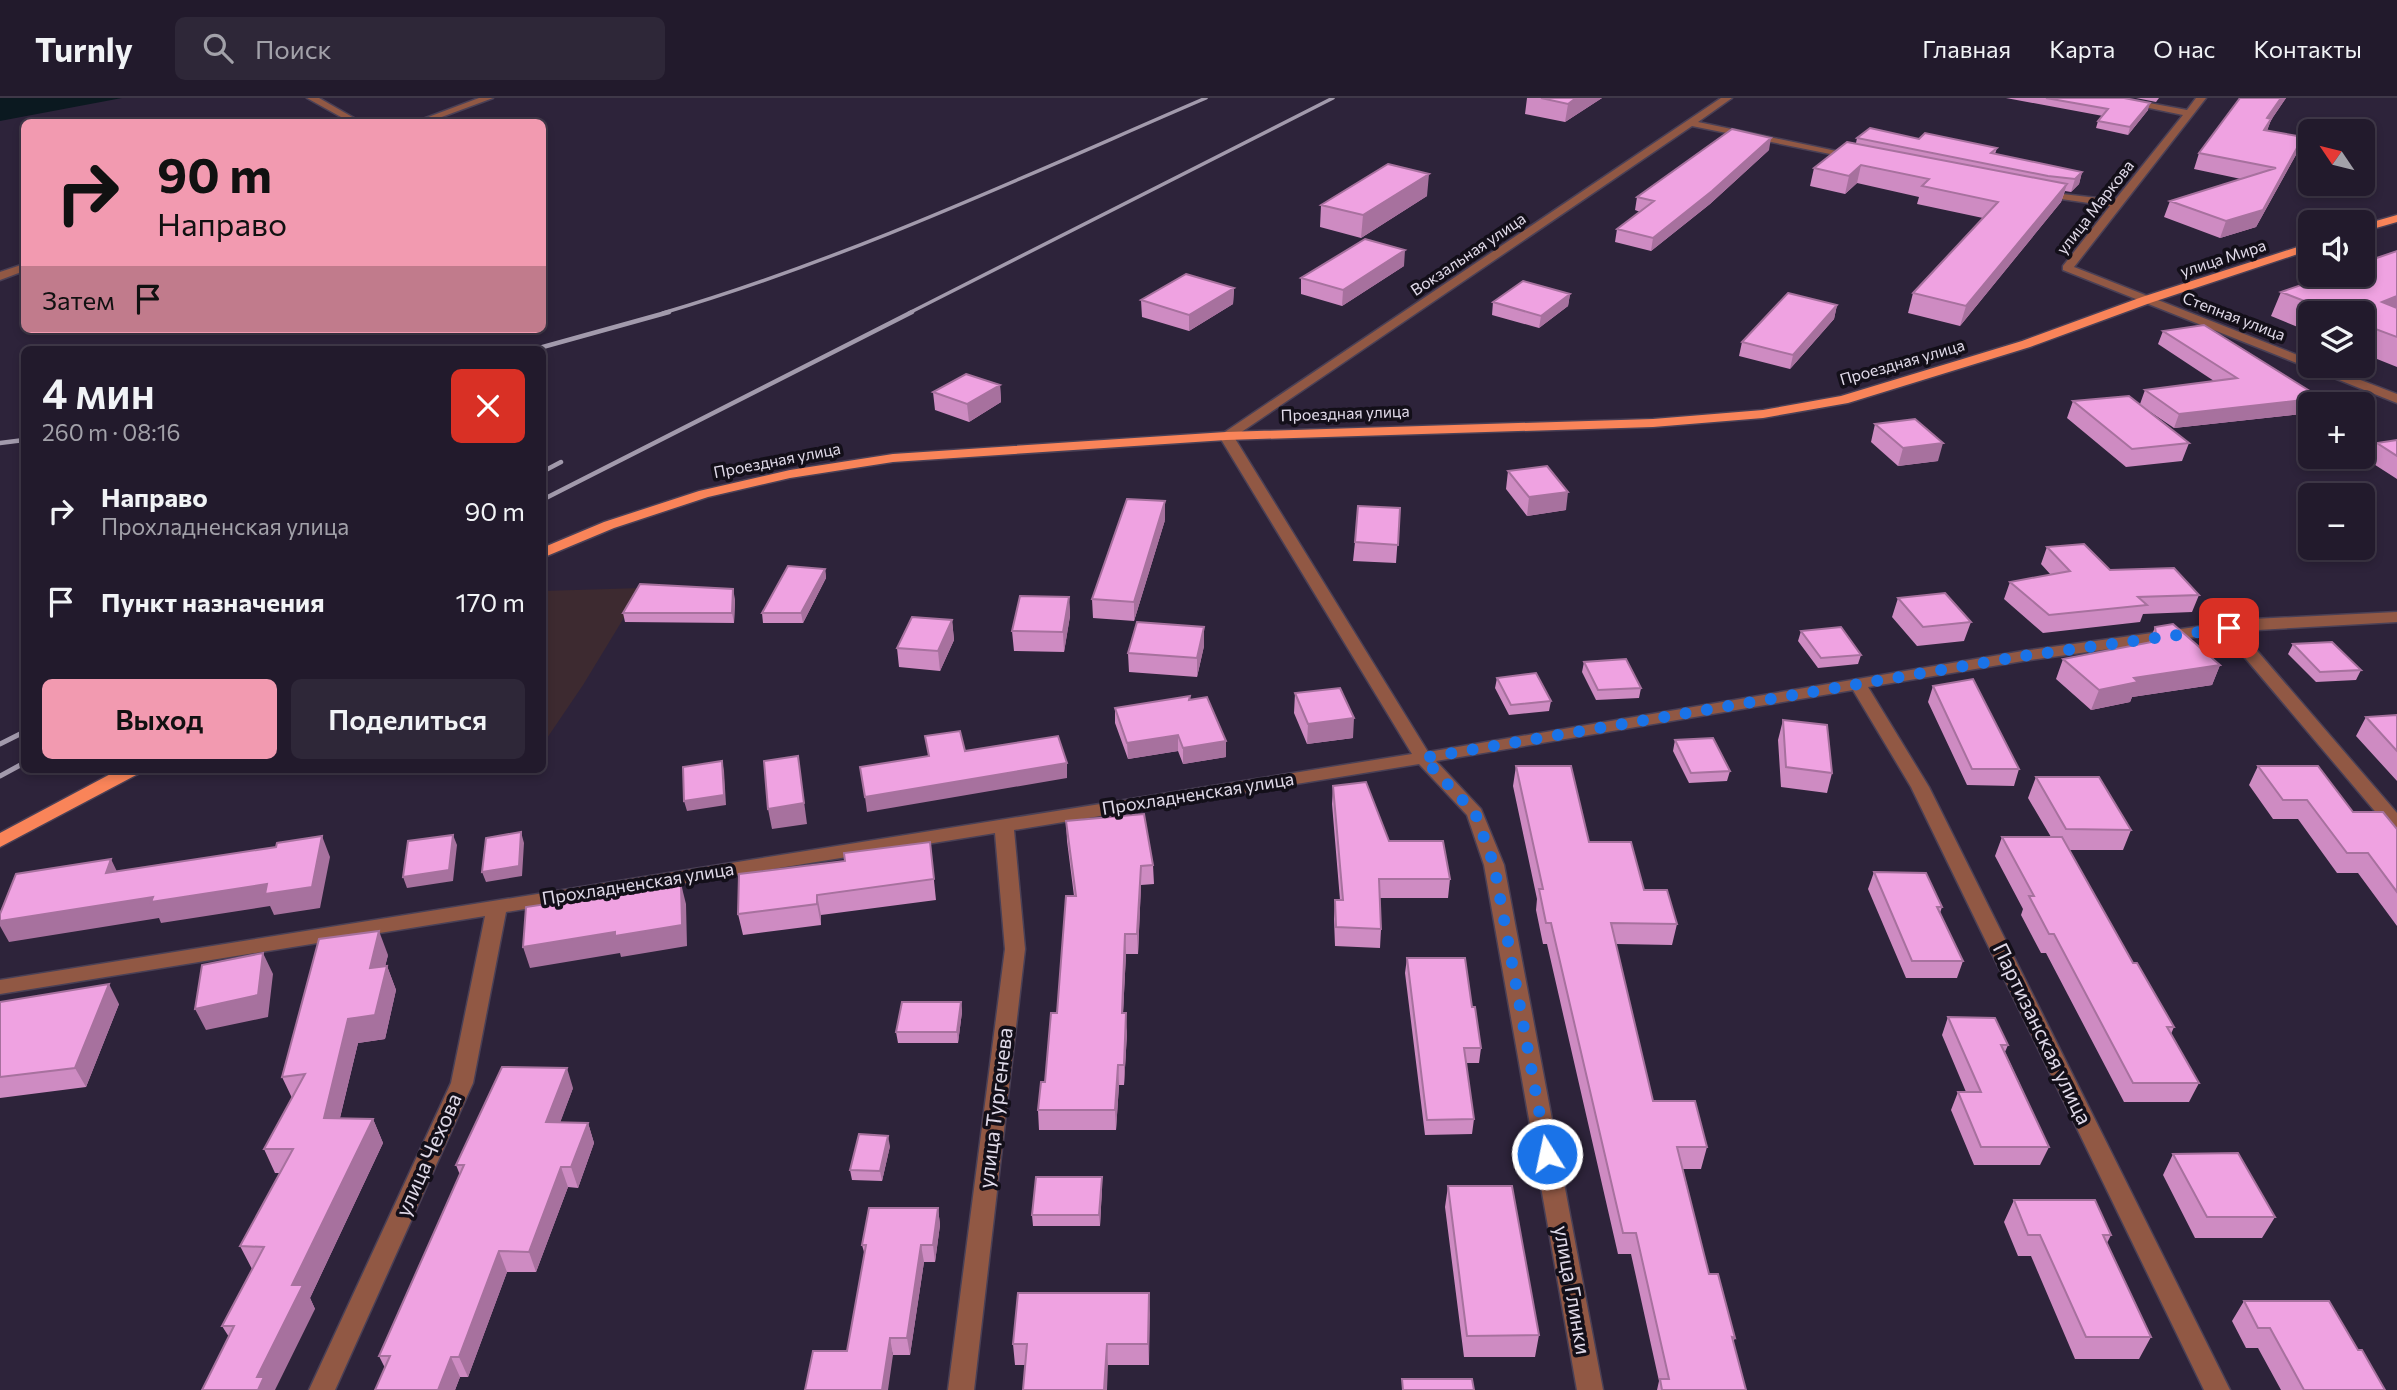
<!DOCTYPE html>
<html lang="ru">
<meta charset="utf-8">
<style>
:root{--surface:#221a2c;--page:#2e2738;--text:#f1f3f6;--muted:#a2a1a9;--line:#3f3848;--accent:#f29ab0}
body{margin:0;font-family:Commissioner,sans-serif;background:var(--page);color:var(--text);height:100vh;display:flex;flex-direction:column;font-size:26px;white-space:nowrap}
*{box-sizing:border-box;margin:0}
p{font-size:23px;color:var(--muted)}
.icon{flex:none;width:38px;height:38px;fill:none;stroke:currentColor;stroke-width:2;stroke-linecap:round;stroke-linejoin:round}
.map{position:relative;flex:1;overflow:hidden}
.sheet{position:absolute;left:21px;top:248px;width:525px;height:427px;display:flex;flex-direction:column;background:var(--surface);border-radius:10px;box-shadow:0 4px 10px #0003,0 0 0 2px var(--line)}
.sheet>*{flex:none}
.top-card{position:absolute;left:21px;top:21px;width:525px;height:214px;border-radius:10px;box-shadow:0 4px 10px #0003,0 0 0 2px var(--line);background:#f29ab0;color:#111;overflow:hidden}
.needle{width:46px;rotate:305deg}
.tools{position:absolute;left:2298px;top:21px;display:grid;gap:14px}
.tools a{display:grid;place-items:center;width:77px;height:77px;border-radius:10px;background:var(--surface);box-shadow:0 4px 10px #0003,0 0 0 2px var(--line);font-size:35px}
.pin{position:absolute;display:grid;place-items:center;width:60px;height:60px;color:#fff;margin:-30px;border-radius:14px;box-shadow:0 4px 10px #0006}
.me{position:absolute;width:77px;margin:-38px;rotate:350deg;stroke-linejoin:round;filter:drop-shadow(0 0 5px #0008)}
.turn{display:flex;align-items:center;gap:24px;height:147px;padding:0 21px;font-size:32px}
.turn .icon{width:91px;height:91px;stroke-width:2.5}
.turn b{display:block;font-size:49px;line-height:60px}
.then{display:flex;align-items:center;height:66px;padding:0 21px;background:#0003;gap:14px;font-size:26px}
.round{display:grid;place-items:center;flex:none;width:74px;height:74px;border-radius:10px;background:var(--page)}
.headline{display:flex;align-items:center;justify-content:space-between;height:119px;padding:0 21px}
h1{font-size:42px;font-weight:600;line-height:52px}
.cta{display:flex;gap:14px;margin-top:auto;padding:14px 21px}
.cta a{flex:1;height:80px;border-radius:10px;background:var(--accent);color:#111;font-size:28px;font-weight:600;line-height:80px;text-align:center}
.cta a+a{background:var(--page);color:var(--text)}
ul{padding:0;list-style:none}
li{display:flex;align-items:center;gap:21px;height:91px;padding:0 21px}
li div{flex:1}
li b{display:block;font-size:26px}
li em{font-style:normal}
header{display:flex;align-items:center;gap:42px;box-sizing:border-box;height:98px;padding:0 35px;background:var(--surface);border-bottom:2px solid var(--line)}
header strong{font-size:33px}
nav{display:flex;gap:38px;margin-inline-start:auto;font-size:24px}
.search{width:490px;height:63px;background:var(--page);display:flex;align-items:center;gap:18px;box-sizing:border-box;padding:0 24px;border-radius:10px;color:var(--muted);font-size:26px}
.map>svg:first-child{display:block}
.commercial{fill:#3d2a30}
.water{fill:#0b1920}
.lines{fill:none;stroke-linecap:round;stroke-linejoin:round}
.minor-casing{stroke:#4a4056;stroke-width:3}
.major-casing{stroke:#4a4056;stroke-width:3}
.minor{fill:#915844;fill-rule:evenodd}
.major{fill:#f98459;fill-rule:evenodd}
.rail-far2{stroke:#a29aac;stroke-width:3.5}
.rail-far1{stroke:#a29aac;stroke-width:4.5}
.rail{stroke:#a29aac;stroke-width:5}
.wall{fill:#ce8bc2}
.shaded-wall{fill:#a7719e}
.building{fill:#efa2e1;stroke:#a7719e;stroke-width:2}
.route{stroke:#1a73e8;stroke-width:12;stroke-dasharray:0 21.6}
.labels{text-anchor:middle;stroke-width:7;stroke-linejoin:round;paint-order:stroke}
.far-street-label{font-size:16px;fill:#e0dae9;stroke:#130f19}
.street-label{font-size:18px;fill:#e0dae9;stroke:#130f19}
.near-street-label{font-size:21px;fill:#e0dae9;stroke:#130f19}
</style>
<header>
<strong>Turnly</strong>
<div class="search"><svg class="icon" aria-label="search" viewBox="0 0 24 24"><circle cx="10" cy="10" r="6"/><path d="M15 15l6 6"/></svg>Поиск</div>
<nav><a>Главная</a><a>Карта</a><a>О нас</a><a>Контакты</a></nav>
</header>
<div class="map">
<svg width="2397" height="1292" viewBox="0 0 2397 1292">
<rect width="100%" height="100%" fill="#2d233a"/>
<path class="commercial" d="M642 490 583 587 543 646 542 493Z"/>
<path class="water" d="M0 0H122L0 23Z"/>
<g class="lines">
<g class="minor-casing">
<path id="minor" d="M307 0H319L361 24H350Z
M479 0H493L428 24H415Z
M1721 0H1732L1698 24 1860 58 1855 61 1692 28 1234 339 1428 654 2023 553 2253 521 2397 514V524L2240 533 2397 715V733L2390 731 2224 535 2023 563 1868 589 1929 689 2230 1292H2204L1911 689 1853 592 1436 663 1481 711 1504 767 1603 1292H1577L1484 767 1467 717 1419 666 1014 732 1025 851 974 1292H948L1005 851 995 735 506 814 473 985 335 1292H309L451 985 485 818 0 896V882L1412 656 1219 338Z
M2101 0H2122L2187 12 2196 0H2206L2074 169 2310 262V268H2324L2397 296V305L2063 172V168L2110 108 2040 98 2035 95 2036 93 2115 102 2183 17Z
M24 166V173L0 182V174Z"/>
</g>
<g class="major-casing">
<path id="major" d="M2397 117V124L2362 134V127Z
M2310 145V152L2150 205 2030 249 1848 305 1763 320 1653 329 1226 342 893 364 790 380 708 399 614 430 542 460V450L604 424 699 393 790 372 893 356 1226 334 1653 321 1763 312 1841 298 2022 243 2142 199Z
M118 672H141L138 676 0 749V735Z"/>
</g>
<use href="#minor" class="minor"/>
<use href="#major" class="major"/>
<path class="rail-far2" d="M663 215C850 160 1027 77 1206 0
M909 215 1333 0"/>
<path class="rail-far1" d="M532 252 669 214
M0 345 24 342
M542 374 561 364
M542 402 912 214"/>
<path class="rail" d="M0 646 24 634
M0 678 24 665"/>
</g>
<path class="wall" d="M1527 0H1602L1565 24 1525 16Z
M2006 0H2124L2148 12 2128 37 2096 30 2098 23 2103 18Z
M2136 0H2159L2156 4Z
M2240 0H2286L2271 22 2267 32 2297 55 2256 129 2220 140 2164 119 2170 103 2241 81 2194 71 2199 55Z
M1857 40 1919 41 1997 50 1995 56 2082 74 2079 86 2071 94 2065 93 2061 104 1960 228 1908 215 1913 195 1983 120 1917 106 1919 99 1857 85 1845 96 1810 88 1814 70 1856 45Z
M1769 52 1710 106 1651 153 1615 144 1617 131 1640 114 1635 112 1637 99Z
M1427 98 1361 140 1320 129 1321 107Z
M2397 153V269L2362 255V215H2310V234L2271 218 2281 194Z
M1404 168 1342 208 1301 196V180Z
M1234 190 1233 206 1189 233 1142 219 1141 202Z
M1570 196 1568 208 1539 230 1492 217 1493 204Z
M1837 207 1834 221 1790 271 1739 258 1742 244Z
M2163 233 2310 306V315L2174 330 2143 309 2189 345 2182 363 2126 369 2067 320 2073 303 2140 306 2145 292 2214 283 2158 246Z
M1000 287 1001 304 969 324 935 312 933 294Z
M1875 326 1938 363 1898 368 1871 344Z
M2397 342V381L2369 363 2377 345Z
M1508 373 1566 412 1527 418 1506 391Z
M1400 410 1396 465 1353 463 1355 444Z
M1165 422 1134 523 1093 520 1092 501Z
M2047 449 2110 472 2199 497 2192 514 2143 516 2140 524 2043 535 2004 501 2010 484 2051 477 2041 466Z
M825 471 826 480 803 525H763L762 515Z
M1069 499 1070 518 1064 554 1014 553 1012 533Z
M1898 500 1971 524 1964 543 1917 548 1892 519Z
M735 501 734 525 625 524 623 515Z
M952 522 954 542 940 573 899 569 897 550Z
M2155 529 2220 567 2212 587 2132 599 2130 604 2091 612 2056 581 2063 561 2149 545Z
M1801 533 1861 557 1858 566 1818 570 1798 543Z
M2293 546 2361 572 2356 582 2316 584 2288 556Z
M1204 548 1197 579 1129 574 1128 555Z
M1584 564 1641 590 1639 600 1596 602 1582 574Z
M1497 580 1551 603 1549 613 1509 617 1495 590Z
M1933 588 2019 671 2014 688 1967 687 1928 604Z
M1295 595 1353 640 1307 646 1294 615Z
M1190 598V602L1226 659 1183 666 1178 653 1128 661 1115 625V610Z
M2397 617V683L2356 638 2366 619Z
M1783 622 1832 675 1827 695 1781 689 1778 642Z
M1675 642 1730 673 1727 683 1689 685 1673 653Z
M1516 668 1589 744 1644 792 1677 826 1672 847 1616 846 1653 1003 1707 1049 1701 1071H1683L1709 1176 1735 1240 1733 1245 1746 1292H1657L1659 1283 1631 1156H1618L1547 846H1543L1536 812 1537 801 1513 688Z
M2258 668 2353 714 2397 731V828L2358 775H2337L2298 721H2273L2249 687Z
M2036 679 2131 732 2123 752H2069L2133 865 2174 929 2171 936 2199 985 2189 1004H2124L2046 855H2041L2021 817 2023 811 1995 758 2002 739H2051L2028 700Z
M1333 688 1389 743 1450 781 1448 800H1380L1381 831 1380 850 1335 848 1334 821 1335 802H1340L1332 706Z
M1066 723 1153 767 1154 786 1141 787 1138 856H1126L1123 915 1127 935 1124 987H1119L1116 1032H1039L1038 1012 1045 984 1057 915 1074 798 1067 743Z
M930 744 936 802 821 817V827L743 837 738 816 845 763Z
M1874 774 1942 809 1940 815 1963 863 1957 880H1906L1868 791Z
M388 857 385 868H387L396 892 385 941 358 945 340 1020 373 1021 383 1045 310 1200 315 1211 229 1239 222 1228 252 1171 240 1148 280 1075H275L264 1051 292 1000 282 979Z
M1407 860 1472 909 1481 950 1479 965H1466L1474 1021 1472 1036 1425 1037 1405 875Z
M0 904 119 906 86 989 0 1000Z
M961 904 962 914 958 945H898L896 934Z
M1948 919 2008 947 2005 954 2049 1049 2040 1067H1974L1951 1012 1958 994H1966L1942 937Z
M573 990 560 1024 588 1025 594 1045 578 1090 568 1089 536 1174H507L468 1279H460L455 1292H375L385 1270 379 1258 460 1077 456 1067Z
M890 1048 882 1083 852 1082 850 1072Z
M2173 1056 2275 1119 2262 1140H2195L2163 1077Z
M1102 1079V1090L1100 1128H1033L1032 1117Z
M1448 1088 1539 1237 1535 1259H1464L1445 1109Z
M2014 1102 2111 1137 2107 1145 2151 1239 2139 1261H2075L2031 1158H2018L2004 1124Z
M938 1110 940 1127 935 1164H924L910 1257H893L862 1147Z
M1149 1195V1267H1015L1013 1246Z
M2244 1203 2385 1292H2281L2258 1250H2246L2232 1223Z"/>
<path class="shaded-wall" d="M1576 0H1602L1565 24 1568 6Z
M2281 0H2286L2271 22 2266 36 2258 48 2267 20Z
M2150 5 2148 12 2128 37 2130 29Z
M2303 39 2297 55 2256 129 2220 140 2226 123Z
M1771 40 1769 52 1710 106 1651 153 1653 140Z
M1861 67 1857 85 1845 96 1849 78Z
M2082 74 2079 86 2071 94 2075 81Z
M1429 76 1427 98 1361 140 1363 117Z
M2067 86 2061 104 1960 228 1966 208Z
M1405 152 1404 168 1342 208 1343 192Z
M1234 190 1233 206 1189 233V217Z
M1570 196 1568 208 1539 230 1541 218Z
M2397 198V219L2382 204Z
M1837 207 1834 221 1790 271 1793 257Z
M1000 287 1001 304 969 324 967 306Z
M2321 300 2318 306H2310V315L2174 330 2179 316Z
M1943 345 1938 363 1898 368 1903 350Z
M1568 394 1566 412 1527 418 1529 399Z
M1165 403V422L1134 523V504Z
M825 471 826 480 803 525 801 515Z
M733 491 735 501 734 525 732 515Z
M1069 499 1070 518 1064 554 1063 534Z
M952 522 954 542 940 573 938 553Z
M1204 529V548L1197 579V560Z
M2220 567 2212 587 2132 599 2130 604 2091 612 2099 592 2134 580Z
M1354 620 1353 640 1307 646 1308 626Z
M1178 637V653L1128 661 1127 645Z
M1226 643V659L1183 666V650Z
M798 658 807 726 772 731 768 711Z
M722 663 724 673 726 707 687 713 684 703Z
M1067 665V680L867 714 865 699Z
M521 734 524 745 522 778 486 784 482 774Z
M453 737 457 747 453 783 407 790 403 779Z
M322 738 330 759 320 810 274 817 270 808 161 825 159 820 9 844 0 828V823Z
M111 761 121 782 106 775Z
M1141 768V787L1138 856 1137 836Z
M681 786 686 806 687 848 621 859 620 855 530 870 523 849Z
M817 797 821 817V827L817 806Z
M379 833 388 857 379 894 370 870Z
M1125 836 1126 856 1122 935V915Z
M263 855 273 876 268 919 206 932 195 911Z
M387 868 396 892 385 941 358 945 334 1044 324 1020 348 921Z
M109 886 119 906 86 989 75 970Z
M961 904 962 914 958 945 957 934Z
M1126 915 1127 935 1124 987V967Z
M1118 967 1119 987 1116 1032 1115 1012Z
M567 970 573 990 553 1044 546 1024Z
M373 1021 383 1045 310 1200 315 1211 275 1292H258L257 1279 292 1187Z
M588 1025 594 1045 578 1090 571 1069Z
M888 1038 890 1048 882 1083 880 1073Z
M561 1069 568 1089 536 1174 529 1154Z
M1102 1079V1090L1100 1128 1099 1117Z
M938 1110 940 1127 935 1164 933 1147Z
M921 1147 924 1164 910 1257 907 1240Z
M499 1153 507 1174 468 1279 459 1259Z
M1149 1195 1150 1216 1149 1267 1148 1246Z
M890 1240 893 1257 888 1292H882Z
M1107 1246 1108 1267 1107 1292H1104Z
M451 1259 460 1279 455 1292H438Z"/>
<path class="building" d="M1541 0H1576L1568 6Z
M2046 0H2124L2150 5 2130 29 2098 23 2108 11Z
M2240 0H2281L2267 20 2271 21 2264 32 2303 39 2263 112 2226 123 2170 103 2276 70 2199 55Z
M1870 30 1919 41 1925 35 1997 50 1991 55 2082 74 2075 81 2048 78 1857 40Z
M1732 31 1771 40 1712 93 1653 140 1617 131 1654 103 1637 99Z
M1847 44 2067 86 1966 208 1913 195 1998 104 1922 88 1929 81 1861 67 1849 78 1814 70Z
M1388 66 1429 76 1363 117 1321 107Z
M1365 141 1405 152 1343 192 1301 180Z
M2397 153V198L2382 204 2397 210V239L2362 226V215H2335L2281 194 2330 177H2362V165Z
M1186 176 1234 190 1189 217 1141 202Z
M1523 183 1570 196 1541 218 1493 204Z
M1788 195 1837 207 1793 257 1742 244Z
M2204 227 2321 300 2179 316 2145 292 2237 280 2163 233Z
M966 276 1000 287 967 306 933 294Z
M2129 298 2189 345 2132 351 2073 303Z
M1915 321 1943 345 1903 350 1875 326Z
M2397 342V358L2377 345Z
M1547 368 1568 394 1529 399 1508 373Z
M1127 401 1165 403 1134 504 1092 501Z
M1358 408 1400 410 1398 447 1355 444Z
M2084 446 2110 472 2174 470 2199 497 2138 499 2147 507 2049 517 2010 484 2070 473 2047 449Z
M788 468 825 471 801 515H762Z
M640 486 733 491 732 515H623Z
M1945 495 1971 524 1923 529 1898 500Z
M1020 498 1069 499 1063 534 1012 533Z
M912 519 952 522 938 553 897 550Z
M1137 524 1204 529 1197 560 1128 555Z
M2173 526 2220 567 2134 580 2138 584 2099 592 2063 561 2157 543 2155 529Z
M1841 529 1861 557 1821 560 1801 533Z
M2332 544 2361 572 2320 574 2293 546Z
M1626 561 1641 590 1598 592 1584 564Z
M1536 575 1551 603 1511 607 1497 580Z
M1973 581 2019 671H1972L1933 588Z
M1340 590 1354 620 1308 626 1295 595Z
M1190 598 1189 602 1207 599 1226 643 1183 650 1178 637 1127 645 1115 610Z
M2397 617V653L2366 619Z
M1783 622 1827 627 1832 675 1786 669Z
M960 633 965 653 1058 638 1067 665 865 699 860 669 929 658 925 638Z
M1713 640 1730 673 1691 675 1675 642Z
M798 658 804 705 768 711 764 663Z
M722 663 724 697 684 703 683 669Z
M1516 668H1571L1589 744H1631L1644 792H1667L1677 826 1611 825 1653 1003H1695L1707 1049H1677L1709 1176H1718L1735 1240 1732 1239 1746 1292H1662L1660 1281H1669L1636 1135H1623L1551 825H1546L1539 791H1543Z
M2258 668H2318L2353 714H2383L2397 731V794L2368 755H2347L2307 702H2283Z
M2036 679H2099L2131 732 2066 731Z
M1366 684 1389 743H1443L1450 781H1379L1381 831 1336 829 1335 802H1343L1333 688Z
M1144 716 1153 767 1141 768 1137 836H1125L1122 915H1126L1124 967H1118L1115 1012H1038L1041 984H1045L1051 915H1057L1066 798H1076L1066 723Z
M521 734 519 768 482 774 486 740Z
M453 737 449 772 403 779 408 743Z
M322 738 312 789 265 796 267 786 151 804 153 799 0 823V816L16 776 111 761 106 775 276 749 277 745Z
M2002 739H2062L2133 865H2137L2174 929H2167L2199 985H2133L2054 836H2049L2029 798H2034Z
M930 744 934 781 817 797V806L738 816 739 776 845 763 844 755Z
M1874 774 1926 775 1942 809H1937L1963 863H1912Z
M681 786 682 827 615 838V834L523 849 526 809Z
M379 833 370 870 387 868 375 917 348 921 324 1020 373 1021 292 1187H303L257 1279H264L258 1292H202L234 1228H222L264 1149 240 1148 293 1051H264L305 976 282 979 319 841Z
M263 855 258 897 195 911 202 867Z
M1407 860H1465L1472 909H1475L1481 950H1464L1474 1021 1427 1022Z
M109 886 75 970 0 979V904Z
M902 904H961L957 934H896Z
M1948 919 1995 920 2008 947H2001L2049 1049H1981L1958 994H1981Z
M502 969 567 970 546 1024 588 1025 571 1069H561L529 1154 499 1153 459 1259H451L438 1292H375L390 1258H379L464 1067H456Z
M859 1036 888 1038 880 1073 850 1072Z
M2238 1055 2275 1119H2207L2173 1056Z
M1036 1079H1102L1099 1117H1032Z
M1448 1088H1512L1539 1237 1467 1238Z
M2014 1102H2095L2111 1137H2103L2151 1239H2086L2040 1137H2028Z
M869 1110H938L933 1147H921L907 1240H890L882 1292H805L813 1253H847L866 1147H862Z
M1018 1195H1149L1148 1246H1107L1104 1292H1023L1027 1246H1013Z
M2244 1203H2329L2358 1252H2362L2385 1292H2304L2270 1230H2258Z
M1402 1281H1472L1474 1292H1403Z"/>
<g class="lines">
<path class="route" d="M1547 1056 1494 767 1475 715 1423 660 2023 558 2229 530"/>
</g>
<g class="labels">
<g class="far-street-label">
<text transform="translate(2095 109) rotate(-52)" y="6">улица Маркова</text>
<text transform="translate(1468 156) rotate(-34)" y="6">Вокзальная улица</text>
<text transform="translate(2223 160) rotate(-18)" y="6">улица Мира</text>
<text transform="translate(2234 218) rotate(21)" y="6">Степная улица</text>
<text transform="translate(1902 264) rotate(-16)" y="6">Проездная улица</text>
<text transform="translate(1345 315) rotate(-2)" y="6">Проездная улица</text>
<text transform="translate(777 362) rotate(-11)" y="6">Проездная улица</text>
</g>
<g class="street-label">
<text transform="translate(1198 696) rotate(-9)" y="6">Прохладненская улица</text>
<text transform="translate(638 786) rotate(-9)" y="6">Прохладненская улица</text>
</g>
<g class="near-street-label">
<text transform="translate(2042 936) rotate(64)" y="7">Партизанская улица</text>
<text transform="translate(996 1010) rotate(-83)" y="7">улица Тургенева</text>
<text transform="translate(429 1057) rotate(-66)" y="7">улица Чехова</text>
<text transform="translate(1572 1192) rotate(80)" y="7">улица Глинки</text>
</g>
</g>
</svg>
<div class="tools">
<a><svg class="needle" viewBox="-14 -14 28 28"><path d="M0-13l5 13h-10z" fill="#e53935"/><path d="M0 13l5-13h-10z" fill="#a2a1a9"/></svg></a>
<a><svg class="icon" aria-label="sound" viewBox="0 0 24 24"><path d="M4 9h4l5-4v14l-5-4H4zM17 9q2 3 0 6"/></svg></a>
<a><svg class="icon" aria-label="layers" viewBox="0 0 24 24"><path d="M12 4l9 5-9 5-9-5zM3 14l9 5 9-5"/></svg></a>
<a>+</a>
<a>−</a>
</div>
<div class="pin" style="left:2229px;top:530px;background:#d93025"><svg class="icon" aria-label="arrive" viewBox="0 0 24 24"><path d="M6 21V4h12l-3 4 3 4H6"/></svg></div>
<svg class="me" style="left:1547px;top:1056px" viewBox="-20 -20 40 40"><circle r="17" fill="#1a73e8" stroke="#fff" stroke-width="3"/><path d="M0-11L8 9 0 5-8 9z" fill="#fff"/></svg>
<div class="top-card">
<div class="turn"><svg class="icon" aria-label="right" viewBox="0 0 24 24"><path d="M7 20v-9h11M14 6l5 5-5 5"/></svg><div><b>90 m</b>Направо</div></div>
<div class="then">Затем<svg class="icon" aria-label="arrive" viewBox="0 0 24 24"><path d="M6 21V4h12l-3 4 3 4H6"/></svg></div>
</div>
<section class="sheet">
<div class="headline"><div><h1>4 мин</h1><p>260 m · 08:16</p></div><a class="round" style="background:#d93025;color:#fff"><svg class="icon" aria-label="close" viewBox="0 0 24 24"><path d="M6 6l12 12M18 6L6 18"/></svg></a></div>
<ul>
<li><svg class="icon" aria-label="right" viewBox="0 0 24 24"><path d="M7 20v-9h11M14 6l5 5-5 5"/></svg><div><b>Направо</b><p>Прохладненская улица</p></div><em>90 m</em></li>
<li><svg class="icon" aria-label="arrive" viewBox="0 0 24 24"><path d="M6 21V4h12l-3 4 3 4H6"/></svg><div><b>Пункт назначения</b></div><em>170 m</em></li>
</ul>
<div class="cta"><a>Выход</a><a>Поделиться</a></div>
</section>
</div>
